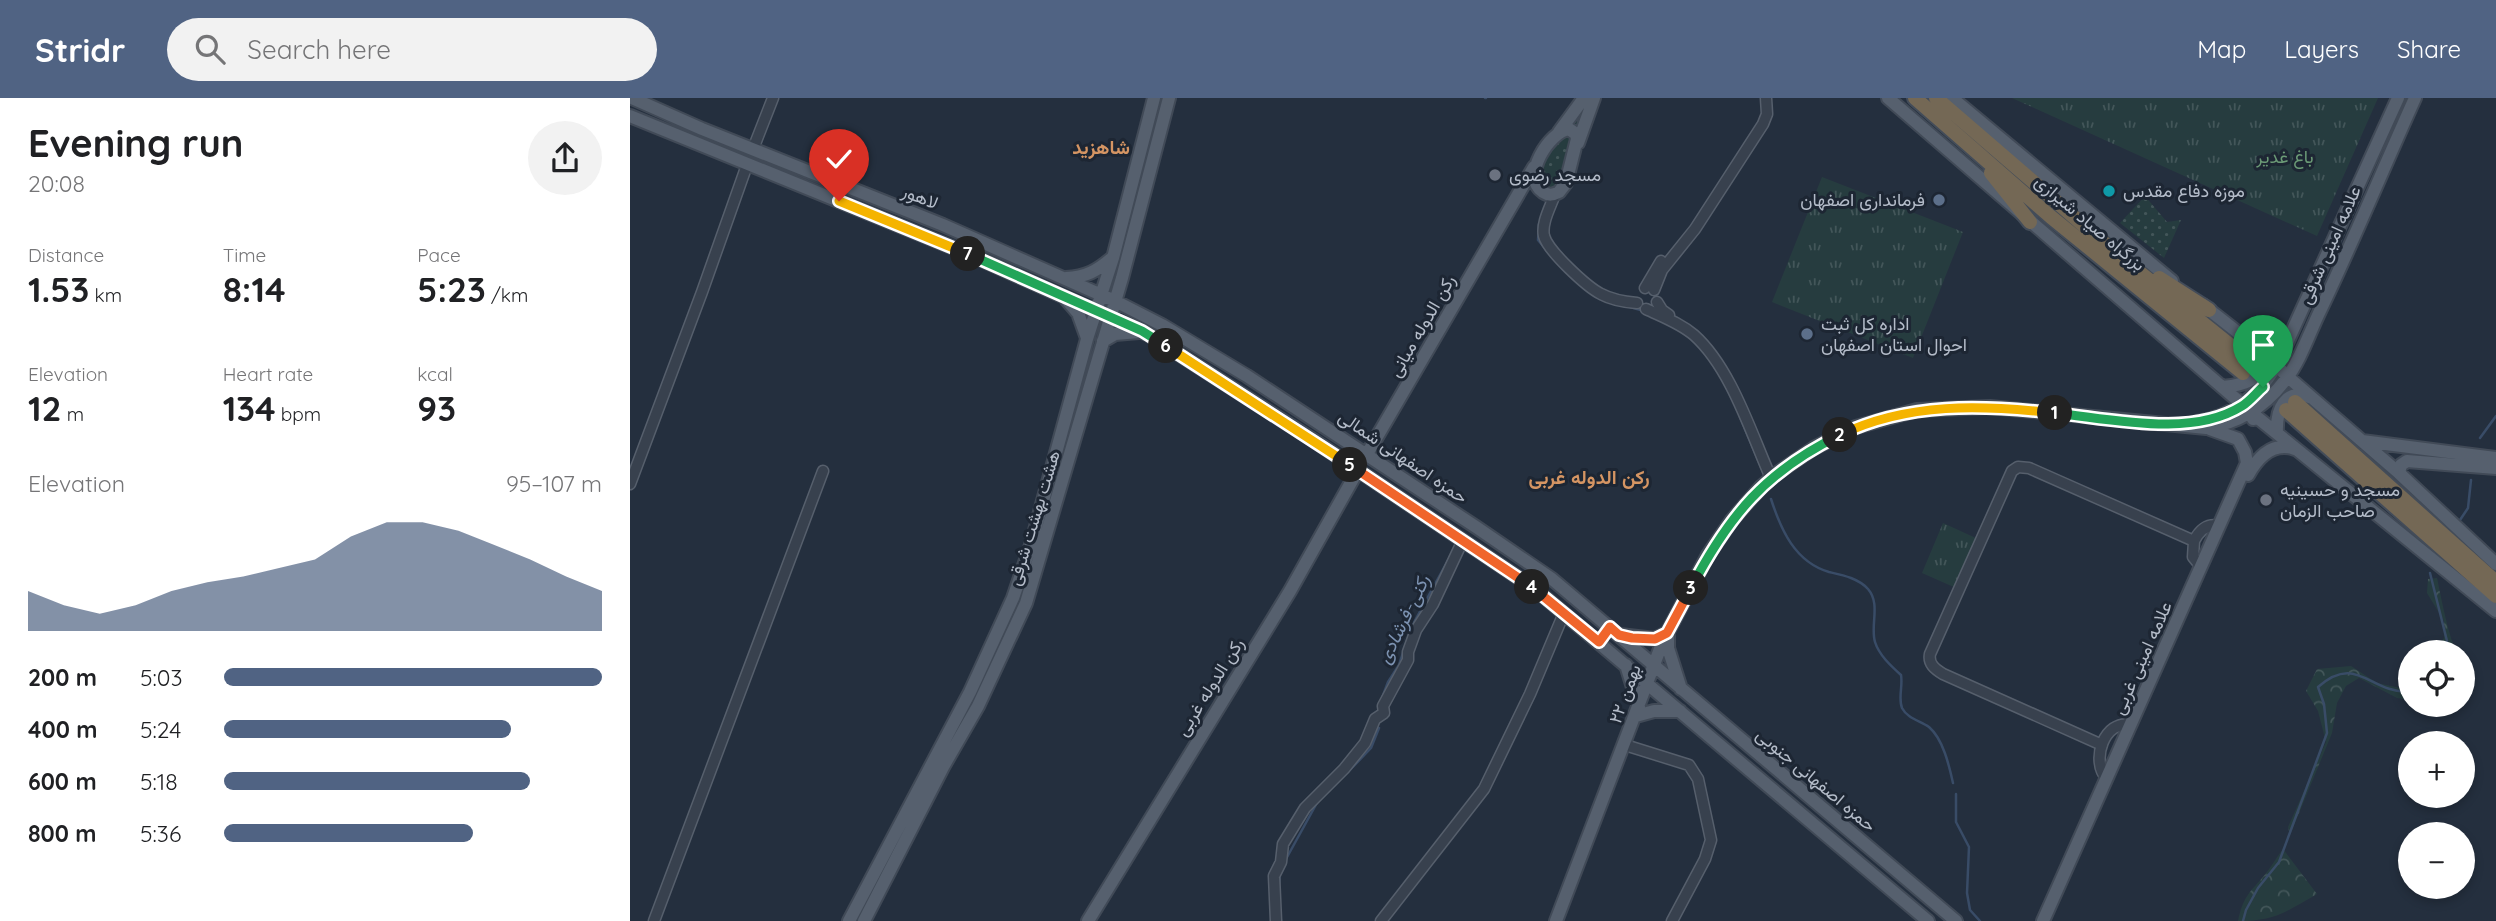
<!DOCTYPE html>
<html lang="en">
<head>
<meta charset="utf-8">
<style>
	body { margin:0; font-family:Quicksand,Vazirmatn,sans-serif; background:#f2f2f2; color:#202124; height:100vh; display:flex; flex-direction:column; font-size:26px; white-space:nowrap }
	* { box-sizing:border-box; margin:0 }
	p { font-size:23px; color:#757577 }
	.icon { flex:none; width:38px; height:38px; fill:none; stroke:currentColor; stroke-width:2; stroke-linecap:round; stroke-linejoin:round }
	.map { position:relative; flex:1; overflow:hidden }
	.side { display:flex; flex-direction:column; background:#fff; width:630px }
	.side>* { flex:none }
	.buttons { position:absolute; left:1768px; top:542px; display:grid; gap:14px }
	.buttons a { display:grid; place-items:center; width:77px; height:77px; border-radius:50%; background:#fff; box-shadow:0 4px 10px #0003; font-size:35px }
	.pin { position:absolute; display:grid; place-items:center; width:60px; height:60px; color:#fff; margin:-72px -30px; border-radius:50% 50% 50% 0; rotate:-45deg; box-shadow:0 0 7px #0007 }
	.pin .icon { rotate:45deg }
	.km { position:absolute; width:35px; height:35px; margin:-18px; border-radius:50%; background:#222; color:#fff; font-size:19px; line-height:35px; text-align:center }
	.round { display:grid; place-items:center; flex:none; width:74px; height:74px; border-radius:37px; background:#f2f2f2 }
	.headline { display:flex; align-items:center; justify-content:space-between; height:119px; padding:0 28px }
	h1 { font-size:38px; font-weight:700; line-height:52px }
	.figures { display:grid; grid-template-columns:repeat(3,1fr); gap:10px; height:119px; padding:7px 28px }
	.figures div { display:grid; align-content:center }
	.figures b { font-size:35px; font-weight:700 }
	.figures small { font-size:19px; font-weight:400 }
	.figures p { font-size:19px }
	.chart { height:196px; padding:14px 28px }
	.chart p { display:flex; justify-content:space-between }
	.chart svg { width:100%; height:126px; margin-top:7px; fill:#506383; opacity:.7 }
	ul { padding:0 28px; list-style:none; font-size:23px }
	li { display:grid; grid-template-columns:112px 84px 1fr; align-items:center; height:52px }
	li i { height:18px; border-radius:9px; background:#506383 }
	header { display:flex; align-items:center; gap:42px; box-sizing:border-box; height:98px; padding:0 35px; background:#506383; color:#fff }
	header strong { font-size:33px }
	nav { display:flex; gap:38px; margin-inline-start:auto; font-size:24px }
	.search { width:490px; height:63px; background:#f2f2f2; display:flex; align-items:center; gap:18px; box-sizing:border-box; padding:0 24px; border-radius:38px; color:#757577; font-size:26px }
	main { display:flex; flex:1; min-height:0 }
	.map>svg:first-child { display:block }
	.grass { fill:url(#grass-dots) }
	.forest { fill:url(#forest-crowns) }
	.park { fill:url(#park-tufts) }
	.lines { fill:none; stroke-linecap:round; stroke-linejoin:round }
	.stream { stroke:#394c67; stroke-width:2.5 }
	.minor-casing { stroke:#565f6c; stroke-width:13 }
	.major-casing { stroke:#414a57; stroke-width:16 }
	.highway-casing { stroke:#434c59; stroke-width:18 }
	.minor { stroke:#38414e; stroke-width:10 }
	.major { stroke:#56606e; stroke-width:12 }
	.highway { stroke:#746855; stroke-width:14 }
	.split-1-casing { stroke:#fff; stroke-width:14 }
	.split-2-casing { stroke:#fff; stroke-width:14 }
	.split-3-casing { stroke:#fff; stroke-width:14 }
	.split-4-casing { stroke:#fff; stroke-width:14 }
	.split-5-casing { stroke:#fff; stroke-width:14 }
	.split-6-casing { stroke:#fff; stroke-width:14 }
	.split-7-casing { stroke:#fff; stroke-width:14 }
	.split-8-casing { stroke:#fff; stroke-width:14 }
	.split-1 { stroke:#22a559; stroke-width:9 }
	.split-2 { stroke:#f5b400; stroke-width:9 }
	.split-3 { stroke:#22a559; stroke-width:9 }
	.split-4 { stroke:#f0652b; stroke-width:9 }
	.split-5 { stroke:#f0652b; stroke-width:9 }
	.split-6 { stroke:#f5b400; stroke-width:9 }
	.split-7 { stroke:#22a559; stroke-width:9 }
	.split-8 { stroke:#f5b400; stroke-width:9 }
	.worship-dot { fill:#6b7280; stroke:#1d2633; stroke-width:2.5 }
	.culture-dot { fill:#0f9aa8; stroke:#1d2633; stroke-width:2.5 }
	.service-dot { fill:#5c6f8a; stroke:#1d2633; stroke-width:2.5 }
	.labels { text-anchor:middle; stroke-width:6; stroke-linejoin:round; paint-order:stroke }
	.park-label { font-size:18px; fill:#6b9a76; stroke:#1d2633 }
	.poi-label { font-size:18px; fill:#b4bcc9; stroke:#1d2633; text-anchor:start }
	.street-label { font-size:18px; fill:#b4bcc9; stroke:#1d2633 }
	.neighbourhood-label { font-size:19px; font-weight:bold; fill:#d59563; stroke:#1d2633 }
	.water-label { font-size:19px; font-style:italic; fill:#7c92b1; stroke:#1d2633 }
</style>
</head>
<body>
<header>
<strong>Stridr</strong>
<div class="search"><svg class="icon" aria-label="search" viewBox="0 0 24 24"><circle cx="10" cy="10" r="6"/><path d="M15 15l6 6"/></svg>Search here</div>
<nav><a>Map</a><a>Layers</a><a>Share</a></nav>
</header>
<main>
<section class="side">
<div class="headline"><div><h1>Evening run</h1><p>20:08</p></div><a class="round"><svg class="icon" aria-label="share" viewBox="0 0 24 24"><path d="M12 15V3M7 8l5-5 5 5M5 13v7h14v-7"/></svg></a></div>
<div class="figures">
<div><p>Distance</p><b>1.53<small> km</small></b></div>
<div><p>Time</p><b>8:14</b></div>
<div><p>Pace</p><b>5:23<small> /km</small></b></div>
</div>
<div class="figures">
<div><p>Elevation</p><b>12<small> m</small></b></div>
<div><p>Heart rate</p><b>134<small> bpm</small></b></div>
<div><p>kcal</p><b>93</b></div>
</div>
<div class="chart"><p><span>Elevation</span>95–107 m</p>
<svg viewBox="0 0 160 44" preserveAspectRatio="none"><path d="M0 44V30L10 35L20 38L30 35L40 30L50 27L60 25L70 22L80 19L90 11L100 6L110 6L120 9L130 14L140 19L150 25L160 30V44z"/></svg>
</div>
<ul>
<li><b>200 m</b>5:03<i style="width:100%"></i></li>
<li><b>400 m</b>5:24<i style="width:76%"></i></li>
<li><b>600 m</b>5:18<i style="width:81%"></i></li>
<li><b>800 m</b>5:36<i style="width:66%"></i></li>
</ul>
</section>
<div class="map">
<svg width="1866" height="823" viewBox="0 0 1866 823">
	<defs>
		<pattern id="grass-dots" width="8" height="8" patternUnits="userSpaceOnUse" patternTransform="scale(1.75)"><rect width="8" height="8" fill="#263c3f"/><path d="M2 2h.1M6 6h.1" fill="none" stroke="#435659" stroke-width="1.8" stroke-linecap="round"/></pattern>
		<pattern id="forest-crowns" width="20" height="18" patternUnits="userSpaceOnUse" patternTransform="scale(1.75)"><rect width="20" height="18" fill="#263c3f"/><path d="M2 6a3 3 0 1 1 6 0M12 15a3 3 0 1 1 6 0" fill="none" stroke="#435659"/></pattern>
		<pattern id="park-tufts" width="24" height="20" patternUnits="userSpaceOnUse" patternTransform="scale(1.75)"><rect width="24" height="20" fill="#263c3f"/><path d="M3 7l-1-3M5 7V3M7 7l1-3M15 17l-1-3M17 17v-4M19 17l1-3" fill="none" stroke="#435659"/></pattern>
	</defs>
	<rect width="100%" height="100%" fill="#242f3e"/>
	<!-- grass -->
	<path class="grass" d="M964,0L938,81L920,97L904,74L923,40Z
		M1515,98L1537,124L1551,122L1534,160L1490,125Z"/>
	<!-- forest -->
	<path class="forest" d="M1807,480C1810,494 1820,547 1828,555H1804L1814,540V523L1797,495L1798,481Z
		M1721,568L1747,585L1775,591L1780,588V602L1767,600L1729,580L1716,588L1707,605L1702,635L1660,737L1658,729L1696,644L1688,613L1676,593L1687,571Z
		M1653,751L1687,796C1656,814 1644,823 1608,823C1613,800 1618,796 1633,779C1640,771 1646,760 1653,751Z"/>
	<!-- park -->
	<path class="park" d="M1382,0H1748L1687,138Z
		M1192,79L1333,134L1283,260L1142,204Z
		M1313,425L1348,441L1326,490L1292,475Z"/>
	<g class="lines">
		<!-- stream -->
		<path class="stream" d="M855,0H856
			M909,126L908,142L918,154
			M1000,209L1014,213
			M1110,319L1133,374
			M1850,340L1866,318
			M1141,401C1151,432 1165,464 1199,474C1212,477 1228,480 1238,491C1251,506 1240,527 1245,544C1249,557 1261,568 1271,577C1273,588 1268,600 1272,610C1277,620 1290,623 1299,629C1313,641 1319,667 1323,685
			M1830,422L1838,410L1841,382
			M1800,475L1817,543L1812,555
			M752,600L758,584L769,567L782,528L822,455
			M718,674L741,650L749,630
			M1326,696V724L1339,749L1337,795L1340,812L1350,823
			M656,761L688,703
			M649,788L650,774
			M650,812L651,823
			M1613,823L1616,812L1628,790L1649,764L1697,635L1694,606L1688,589C1727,555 1739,595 1780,594"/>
		<!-- minor casing -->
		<g class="minor-casing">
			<path id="minor" d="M123,51L143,0
				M925,96C921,108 911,125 914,138C918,153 957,189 971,196C982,202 995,204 1007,205
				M1015,190L1031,163
				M1024,192L1032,172L1065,131L1133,26L1137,16L1136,0
				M1027,204L1032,212L1039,217
				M1016,211C1033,219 1050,225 1064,237C1101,270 1121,335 1141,380
				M0,386L72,194L117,67
				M1571,469L1563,459L1564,443C1569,433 1577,425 1589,428
				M995,647L1059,667L1068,681L1081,742L1075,761L1042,823
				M1472,647L1313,576C1305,571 1298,566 1300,556L1382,373L1388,369L1399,370L1564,443
				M1477,681C1460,663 1474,621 1501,627
				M24,823L193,373
				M646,823L644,778L651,764L653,746L675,710L714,671L735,645L745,621L754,615L753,608L778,562V554L786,532L803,506L833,442
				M751,823L854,691L900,596L934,515"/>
		</g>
		<!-- major casing -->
		<g class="major-casing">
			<path id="major" d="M2,0L72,31L313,127L485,203L532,227L617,278L846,429L922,481L1326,823
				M1258,0L1628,320
				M1322,0L1542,183
				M0,18L341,157L519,237L683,342L905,491L1298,823
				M939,31L946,36L947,41L936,85L929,94C923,97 919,98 913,94C890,79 920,33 939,31Z
				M929,34L954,0
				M948,45L964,0
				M436,180C456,179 467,173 482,160
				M436,201L448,215L457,240
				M1573,207L1634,255L1658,279L1769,375L1866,466
				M473,243L485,236L509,234
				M1592,289C1616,287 1638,281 1629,251
				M1623,321L1628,320L1866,513
				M1567,324C1604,319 1627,298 1646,269L1768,0
				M1647,335C1646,312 1654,289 1682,300
				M1732,343L1866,360
				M737,356L904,69
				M1769,375L1771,367L1777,363L1866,370
				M1618,377C1628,359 1643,343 1665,351
				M990,537L1025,541L1037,535
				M1038,537V550L1051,591
				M996,567L1009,609
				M1006,618L1024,613H1050
				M219,823L340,594L383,500L401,447L457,241L483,160L524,0
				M234,823L313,669L348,608L396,505L492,180L539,0
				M458,823L660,493L728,372
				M926,823L1033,543L1078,457L1102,422L1131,389L1146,376L1184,350L1226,329L1287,312L1360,309L1576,330C1609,325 1636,308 1656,281C1670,263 1679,236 1689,215C1723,144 1753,71 1785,0
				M1413,823L1617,365L1615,354L1608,341L1580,331"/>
		</g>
		<!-- highway casing -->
		<g class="highway-casing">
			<path id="highway" d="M1285,0L1421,119L1613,275
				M1306,0L1488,157L1621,264
				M1361,75L1400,124
				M1529,180L1579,212
				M1665,304L1866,484
				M1656,312L1866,498"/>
		</g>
		<!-- minor -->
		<use href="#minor" class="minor"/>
		<!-- major -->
		<use href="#major" class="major"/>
		<!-- highway -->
		<use href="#highway" class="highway"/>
	</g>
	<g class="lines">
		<!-- split-1 casing -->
		<g class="split-1-casing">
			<path id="split-1" d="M1425,315C1482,321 1561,340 1612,308C1620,303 1626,295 1633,289"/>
		</g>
		<!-- split-2 casing -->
		<g class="split-2-casing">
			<path id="split-2" d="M1210,337C1278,304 1352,307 1425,315"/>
		</g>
		<!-- split-3 casing -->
		<g class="split-3-casing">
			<path id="split-3" d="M1061,490C1099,417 1136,373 1210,337"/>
		</g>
		<!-- split-4 casing -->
		<g class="split-4-casing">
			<path id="split-4" d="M902,489L969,544L980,529L989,537L1002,540L1025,541L1037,535L1061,490"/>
		</g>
		<!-- split-5 casing -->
		<g class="split-5-casing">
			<path id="split-5" d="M720,367L902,489"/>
		</g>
		<!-- split-6 casing -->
		<g class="split-6-casing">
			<path id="split-6" d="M536,248L720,367"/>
		</g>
		<!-- split-7 casing -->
		<g class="split-7-casing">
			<path id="split-7" d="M338,156L512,233L536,248"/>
		</g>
		<!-- split-8 casing -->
		<g class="split-8-casing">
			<path id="split-8" d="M209,103L338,156"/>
		</g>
		<!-- split-1 -->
		<use href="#split-1" class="split-1"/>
		<!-- split-2 -->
		<use href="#split-2" class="split-2"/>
		<!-- split-3 -->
		<use href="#split-3" class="split-3"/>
		<!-- split-4 -->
		<use href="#split-4" class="split-4"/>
		<!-- split-5 -->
		<use href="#split-5" class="split-5"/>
		<!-- split-6 -->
		<use href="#split-6" class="split-6"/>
		<!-- split-7 -->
		<use href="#split-7" class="split-7"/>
		<!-- split-8 -->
		<use href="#split-8" class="split-8"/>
	</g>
	<!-- markers -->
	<g class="worship-dot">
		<circle cx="865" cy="77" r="7"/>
		<circle cx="1636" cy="402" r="7"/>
	</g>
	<circle class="culture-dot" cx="1479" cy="93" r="7"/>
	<g class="service-dot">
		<circle cx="1309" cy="102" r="7"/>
		<circle cx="1177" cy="236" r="7"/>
	</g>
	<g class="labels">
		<!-- park labels -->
		<g class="park-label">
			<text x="1655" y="65">باغ غدیر</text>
		</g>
		<!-- poi labels -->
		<g class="poi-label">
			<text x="879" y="83">مسجد رضوی</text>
			<text x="1493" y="99">موزه دفاع مقدس</text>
			<text x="1295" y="108" text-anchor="end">فرمانداری اصفهان</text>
			<text x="1191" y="232">اداره کل ثبت<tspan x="1191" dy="21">احوال استان اصفهان</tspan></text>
			<text x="1650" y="398">مسجد و حسینیه<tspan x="1650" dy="21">صاحب الزمان</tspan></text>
		</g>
		<!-- street labels -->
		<g class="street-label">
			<text transform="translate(290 99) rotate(22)" y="6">لاهور</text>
			<text transform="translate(1460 125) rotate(40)" y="6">بزرگراه صیاد شیرازی</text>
			<text transform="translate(1700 147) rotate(-66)" y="6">علامه امینی شرقی</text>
			<text transform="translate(792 228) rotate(-60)" y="6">رکن الدوله میانی</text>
			<text transform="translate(773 359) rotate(34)" y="6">حمزه اصفهانی شمالی</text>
			<text transform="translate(404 420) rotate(-73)" y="6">هشت بهشت شرقی</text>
			<text transform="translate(1512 560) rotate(-66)" y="6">علامه امینی غربی</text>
			<text transform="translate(580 589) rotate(-58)" y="6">رکن الدوله غربی</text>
			<text transform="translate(995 596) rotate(-70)" y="6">۲۲ بهمن</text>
			<text transform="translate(1186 682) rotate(40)" y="6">حمزه اصفهانی جنوبی</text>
		</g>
		<!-- neighbourhood labels -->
		<g class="neighbourhood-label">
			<text x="471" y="56">شاهزید</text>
			<text x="959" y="386">رکن الدوله غربی</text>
		</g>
		<!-- water labels -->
		<g class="water-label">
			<text transform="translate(773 521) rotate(-64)" y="7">رکنی-فرشادی</text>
		</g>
	</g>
</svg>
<div class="buttons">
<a><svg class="icon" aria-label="locate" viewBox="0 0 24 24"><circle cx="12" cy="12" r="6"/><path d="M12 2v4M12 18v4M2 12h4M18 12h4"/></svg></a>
<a>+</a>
<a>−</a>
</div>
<div class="pin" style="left:1633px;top:289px;background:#1e9e55"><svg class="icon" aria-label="arrive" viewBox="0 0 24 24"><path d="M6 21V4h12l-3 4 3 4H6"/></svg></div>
<div class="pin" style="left:209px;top:103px;background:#d93025"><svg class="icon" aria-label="check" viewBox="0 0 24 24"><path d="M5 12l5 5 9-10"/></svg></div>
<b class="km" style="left:1425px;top:315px">1</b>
<b class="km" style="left:1210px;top:337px">2</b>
<b class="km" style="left:1061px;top:490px">3</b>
<b class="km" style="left:902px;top:489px">4</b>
<b class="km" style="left:720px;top:367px">5</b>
<b class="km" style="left:536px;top:248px">6</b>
<b class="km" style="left:338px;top:156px">7</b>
</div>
</main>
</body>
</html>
